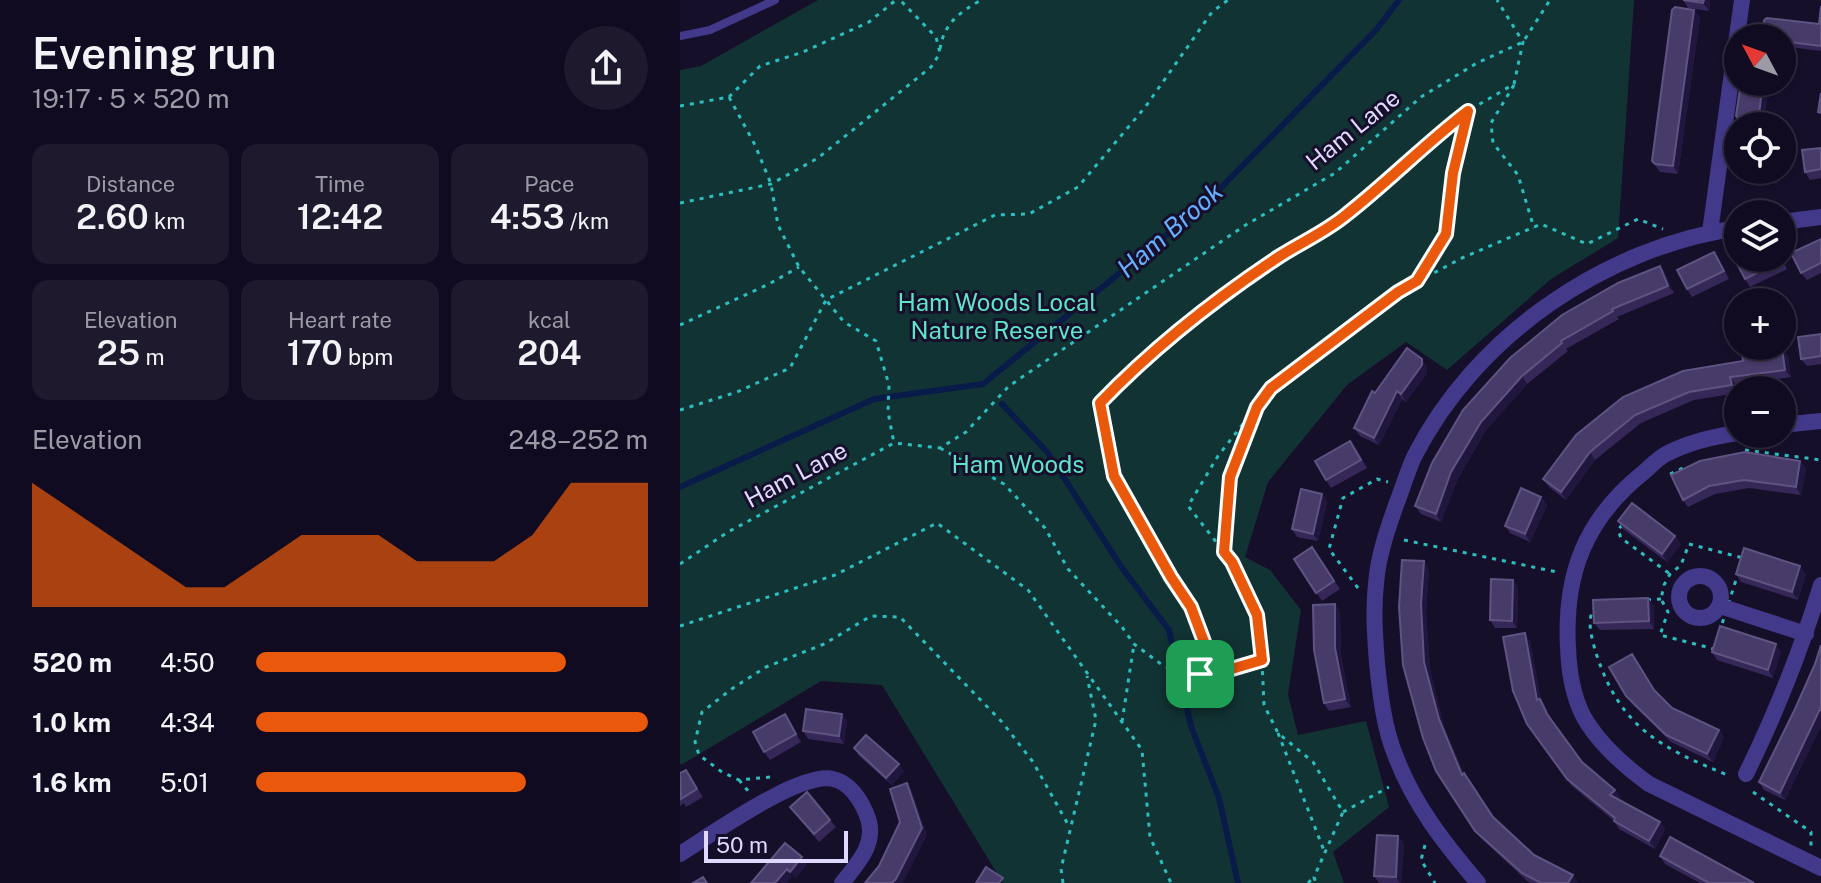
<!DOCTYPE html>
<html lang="en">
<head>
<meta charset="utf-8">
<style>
	body { margin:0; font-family:"Public Sans",sans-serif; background:#1e192d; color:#f1f3f6; height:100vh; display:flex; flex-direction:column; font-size:30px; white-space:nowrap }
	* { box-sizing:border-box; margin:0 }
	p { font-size:26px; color:#9c9ba5 }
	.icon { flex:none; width:44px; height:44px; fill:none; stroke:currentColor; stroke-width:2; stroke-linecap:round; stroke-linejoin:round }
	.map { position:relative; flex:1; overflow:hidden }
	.side { display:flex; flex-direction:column; background:#100b20; width:680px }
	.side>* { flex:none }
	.needle { width:52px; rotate:311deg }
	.fabs { position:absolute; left:1044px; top:24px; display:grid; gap:16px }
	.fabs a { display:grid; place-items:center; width:72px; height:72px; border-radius:50%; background:#100b20; box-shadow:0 2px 6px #0004,0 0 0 2px #302b3e; font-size:40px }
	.scale { position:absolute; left:24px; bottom:20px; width:144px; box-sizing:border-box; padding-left:8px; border:4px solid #dfd8ff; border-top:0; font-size:22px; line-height:28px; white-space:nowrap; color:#dfd8ff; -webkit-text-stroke:6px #160f2a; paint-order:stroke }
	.pin { position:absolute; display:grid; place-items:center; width:68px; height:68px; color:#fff; margin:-34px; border-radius:16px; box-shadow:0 4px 12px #0006 }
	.round { display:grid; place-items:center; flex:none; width:84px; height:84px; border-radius:42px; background:#1e192d }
	.headline { display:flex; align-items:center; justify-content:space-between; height:136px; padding:0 32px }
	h1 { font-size:44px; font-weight:600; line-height:60px }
	.stats { display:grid; grid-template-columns:repeat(3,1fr); gap:12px; height:136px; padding:8px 32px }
	.stats div { display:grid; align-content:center; border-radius:16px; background:#1e192d; text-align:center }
	.stats b { font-size:34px; font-weight:600 }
	.stats small { font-size:22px; font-weight:400 }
	.stats p { font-size:22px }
	.chart { height:224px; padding:16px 32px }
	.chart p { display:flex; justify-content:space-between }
	.chart svg { width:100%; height:144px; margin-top:8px; fill:#ea580c; opacity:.7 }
	ul { padding:0 32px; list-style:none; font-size:26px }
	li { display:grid; grid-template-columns:128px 96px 1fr; align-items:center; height:60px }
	li i { height:20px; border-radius:10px; background:#ea580c }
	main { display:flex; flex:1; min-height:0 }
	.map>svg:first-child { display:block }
	.green { fill:#123334 }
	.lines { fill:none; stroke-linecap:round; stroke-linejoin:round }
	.stream { stroke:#091c49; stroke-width:6 }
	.path { stroke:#2cbebf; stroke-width:3; stroke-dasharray:4 6; stroke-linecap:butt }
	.service { stroke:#42398a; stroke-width:8 }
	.minor { stroke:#42398a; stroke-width:16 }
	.wall { fill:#352858 }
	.shaded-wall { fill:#21163e }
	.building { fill:#473b6a; stroke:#5f5481; stroke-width:2 }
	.route-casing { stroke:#fff; stroke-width:16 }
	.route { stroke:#ea580c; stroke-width:10 }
	.labels { text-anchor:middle; stroke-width:6; stroke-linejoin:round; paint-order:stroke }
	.street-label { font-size:24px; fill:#dfd8ff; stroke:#160f2a }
	.park-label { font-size:24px; fill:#5fe4cc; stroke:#160f2a }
	.water-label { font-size:26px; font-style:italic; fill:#66aeff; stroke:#160f2a }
</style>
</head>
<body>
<main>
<section class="side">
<div class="headline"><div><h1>Evening run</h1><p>19:17 · 5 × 520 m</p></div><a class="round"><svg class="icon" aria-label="share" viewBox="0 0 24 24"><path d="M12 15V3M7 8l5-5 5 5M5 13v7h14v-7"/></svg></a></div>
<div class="stats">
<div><p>Distance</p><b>2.60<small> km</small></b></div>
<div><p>Time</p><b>12:42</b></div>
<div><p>Pace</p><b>4:53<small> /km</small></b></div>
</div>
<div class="stats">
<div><p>Elevation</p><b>25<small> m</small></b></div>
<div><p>Heart rate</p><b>170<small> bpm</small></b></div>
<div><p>kcal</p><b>204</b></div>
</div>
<div class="chart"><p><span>Elevation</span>248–252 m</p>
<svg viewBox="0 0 160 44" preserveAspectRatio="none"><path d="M0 44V6L10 14L20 22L30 30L40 38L50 38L60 30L70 22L80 22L90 22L100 30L110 30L120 30L130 22L140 6L150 6L160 6V44z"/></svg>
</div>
<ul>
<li><b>520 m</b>4:50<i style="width:79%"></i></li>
<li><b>1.0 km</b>4:34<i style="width:100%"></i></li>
<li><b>1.6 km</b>5:01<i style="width:69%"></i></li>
</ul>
</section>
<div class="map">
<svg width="1141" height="883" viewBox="0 0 1141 883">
	<rect width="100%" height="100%" fill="#160f2a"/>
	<!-- green -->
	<path class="green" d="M138,0H954L938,238L871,279L767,370L726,342L667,385L588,482L565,557L590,570L621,610L608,694L618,735L686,721L709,807L653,852L664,883H323L202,685L141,681L1,765L0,763V70L21,66Z"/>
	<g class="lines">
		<!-- stream -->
		<path class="stream" d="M322,404L368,453L442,568L489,630L511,726L539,798L558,883
			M0,487L194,399L303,384L526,203L696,30L719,0"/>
		<!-- path -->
		<path class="path" d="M260,49C264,23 279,13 301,0
			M834,85L811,123L813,143L838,175L854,228
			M49,97L80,66L123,52L189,22L216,0
			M0,106L49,97L75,145L91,184L98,225L119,267L164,322L196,341L209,385L208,412L214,443
			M0,203L91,184L138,158L251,67L260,53L256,37L220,0
			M739,278L766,234L773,173L788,111L834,84L843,42L817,0
			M0,325L89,284L119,267
			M0,410L57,392L110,368L146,300L315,215L349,214L398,187L466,106L532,12L548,0
			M260,448L324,484L365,528L388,569L442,627L454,644L485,667L520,674L538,673L582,660L584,705L598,733L633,762L663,812L634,877L636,883
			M1065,450L1141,460
			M990,474L1005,467
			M942,525L938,530L941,538L990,574
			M724,540L877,572
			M1009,544L1063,558L1034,649L980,635L988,612L981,599L984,585L990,574L1001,565Z
			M544,550L550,477L575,410
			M0,564L48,532L214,443L260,448L286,432L329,386L564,226L655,173L741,97L797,63L843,42L870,0
			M678,588L649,549L663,498L697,479L708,482
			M967,600L981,599
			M916,606C905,618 912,639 916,653C940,728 981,748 1050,776
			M0,626L155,575L257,523L348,590L462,750L470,837L491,883
			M582,660L577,615L552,562L508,506L538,456L591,388L718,292L782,258L861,224L907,244L958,219L983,229
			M520,674L526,647L511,607L491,577L434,476L420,403C474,347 535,299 600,256C622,242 647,231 667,215C709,181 746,143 788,111
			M442,722L454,644
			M598,733L645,853
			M90,777L59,780L42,772L19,755L15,742L22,712L53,688L86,667L144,644L191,616L220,617L322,722L353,762L390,828
			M59,780L69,792
			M1073,792L1131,832V846
			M663,812L709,787
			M745,845L741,860L755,883
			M383,883L381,869L416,720L407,676
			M628,883L634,877"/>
		<!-- service -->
		<path class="service" d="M0,36L30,30L95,0"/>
		<!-- minor -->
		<path class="minor" d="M1102,222L1141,217
			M1030,232L1062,0
			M1102,425L1141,421
			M1058,433C1036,436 1008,443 988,453C979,457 971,466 964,472C905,519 884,574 888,648C889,673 894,703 908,724C923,747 947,768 969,784L1141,868
			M999 597a21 21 0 1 1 42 0a21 21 0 1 1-42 0Z
			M1040,606L1126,634
			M1066,774C1096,713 1121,650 1141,585
			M0,854C31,835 120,771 153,779C169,782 180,799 186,813C199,841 179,862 162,883
			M798,883C765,844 734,805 716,757C704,729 700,693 697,663C695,637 693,610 696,584C698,555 709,524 719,497C724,484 728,470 734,457C795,336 925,247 1058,228"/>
	</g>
	<!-- wall -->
	<path class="wall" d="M1003,0H1030L1029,11L1008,8Z
		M1141,6V51L1102,46V38L1139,24Z
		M1014,10L1020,17L998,174L980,172L972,161Z
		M1061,82H1087L1089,86L1083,126H1063L1056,116Z
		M1141,148V178L1130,180L1125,172Z
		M1104,159L1109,167L1096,184L1079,170H1102Z
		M1141,239V273L1127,280L1121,273Z
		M1034,252L1049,279L1012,297L1007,289Z
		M1102,258L1107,269L1070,287L1065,279Z
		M980,266L985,273L994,293L937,317L939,319L886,349L888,351L847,384L806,430L777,480L761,522L741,514L735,506L783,410Z
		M1141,334V364L1127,366L1121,359Z
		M1102,348L1108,356L1111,377L1056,385L1057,393L1014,400L961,423L915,460L886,500L869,487L863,479L896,435L1063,361Z
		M747,367V373L726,402L722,399L699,445L680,436L674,428L695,393Z
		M676,449L687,468L651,488L646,480Z
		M1120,461L1126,469L1121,495L1069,488L1035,494L1008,507L1003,500L991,475Z
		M642,494L647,502L638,541L617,537L612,529Z
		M861,497L867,505L850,542L830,533L825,526Z
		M938,521L995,536L1001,544L987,562L943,529Z
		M632,547L660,589L642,601L614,559Z
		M749,569L746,612L750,670L764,727L784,774L814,818L854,855L898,883H851L847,881L801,838L756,771L723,665Z
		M1056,574H1126L1118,600L1061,582Z
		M833,580L838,588L837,628H815L810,620Z
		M968,598L974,606V629L920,630L914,623Z
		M655,604L660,612L661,656L671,707L649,711L644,703Z
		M850,641L861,700L866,707L872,721L902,762L935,790L940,797L939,799L980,822L985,829L975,849L939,829L934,821L892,786L847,724Z
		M1141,645V726L1105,800L1084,790L1079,782L1115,709L1135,664Z
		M1032,652H1101L1093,678L1037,660Z
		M952,654L976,692L992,708L1039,730L1044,737L1033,762L991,742L952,704L946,696Z
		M162,714L167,721L164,744L128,739L123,731Z
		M110,722L121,742L90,760L84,752Z
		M174,748L224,771L212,785L179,756Z
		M6,770L23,797L6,807L4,803L0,806V773Z
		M110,807L150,820L156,827L139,842Z
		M718,836L724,844L721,883H699L694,876Z
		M980,856L1074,883H1020L985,864Z"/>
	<!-- shaded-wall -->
	<path class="shaded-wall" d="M1024,0H1030L1029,11L1023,3Z
		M1014,10L1020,17L998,174L993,166Z
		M1083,82H1087L1089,86L1083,126H1081L1078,122Z
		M1104,159L1109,167L1096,184L1090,176L1095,170H1102V162Z
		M980,266L985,273L994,293L988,286Z
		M1102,348L1108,356L1111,377L1105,370Z
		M742,359L747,367V373L726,402L721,394Z
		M842,376L847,384L806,430L777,480L761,522L756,514L771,472L801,422Z
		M1050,377L1056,385L1057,393L1052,385Z
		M717,391L722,399L699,445L694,438Z
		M910,452L915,460L886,500L881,492Z
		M1120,461L1126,469L1121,495L1116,487Z
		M642,494L647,502L638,541L633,534Z
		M861,497L867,505L850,542L845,534Z
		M995,536L1001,544L987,562L982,554Z
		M744,561L749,569L746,612L750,670L764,727L787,782L782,775L759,719L744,662L741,604Z
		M1120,566L1126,574L1118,600L1112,592Z
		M833,580L838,588L837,628L832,621Z
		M968,598L974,606V629L969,621Z
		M655,604L660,612L661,656L671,707L665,699L655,648Z
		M845,633L850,641L861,700L866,707L872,722L857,700Z
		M1096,644L1101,652L1093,678L1088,670Z
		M1140,709L1141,711V726L1105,800L1100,793Z
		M162,714L167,721L164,744L159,736Z
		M1039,730L1044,737L1033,762L1027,754Z
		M219,764L224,771L212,785L206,778Z
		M227,783L232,791L247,835L223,883H212Z
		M935,790L940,797L936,803L930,795Z
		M980,822L985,829L975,849L969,841Z
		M718,836L724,844L721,883H720L716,877Z
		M122,857L127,865L115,879L110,872Z
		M107,869L112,877L107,883H95Z
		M893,875L898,883H888Z"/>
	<!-- building -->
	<path class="building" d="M1003,0H1024L1023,3Z
		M1141,6V46L1102,41V38H1082L1084,20L1087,18L1139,24Z
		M995,7L1014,10L993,166L975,164L972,161L992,10Z
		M1061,82H1083L1078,122L1059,119L1056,116Z
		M1141,93V113L1138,112Z
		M1141,148V169L1125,172L1122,150Z
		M1083,170H1095L1090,176Z
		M1141,239V263L1121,273L1111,253Z
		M1034,252L1044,271L1007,289L997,270Z
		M1059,258H1100L1102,261L1065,279L1055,260Z
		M980,266L988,286L932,309L933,311L881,341L882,343L842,376L801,422L771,472L756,514L735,506L752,463L783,410L830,358L882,315L938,283Z
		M1141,334V356L1121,359L1118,337Z
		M727,348L742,359V365L721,394L717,391L694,438L674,428L692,391L695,393Z
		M1102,348L1105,370L1050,377L1052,385L1009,392L955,415L910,452L881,492L863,479L896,435L943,397L1003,371L1063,361L1062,354Z
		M670,441L681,460L646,480L635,461Z
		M1065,452L1120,461L1116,487L1064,480L1029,486L1003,500L991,475L1020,461Z
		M841,488L861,497L845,534L825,526Z
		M621,489L642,494L633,534L612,529Z
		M952,503L995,536L982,554L938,521Z
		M632,547L654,581L636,593L614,559Z
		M1064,548L1120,566L1112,592L1056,574Z
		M722,560L744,561L741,604L744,662L759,719L782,775L784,773L813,817L854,855L893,875L888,883H861L842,873L795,831L756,771L743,738L723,665L719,607Z
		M811,579L833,580L832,621L810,620Z
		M968,598L969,621L914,623L913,600Z
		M655,604V648L665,699L644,703L634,650L633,605Z
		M1040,626L1096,644L1088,670L1032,652Z
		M845,633L857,700L860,699L867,714L902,762L935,790L930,795L980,822L969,841L934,821L935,818L887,779L847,724L833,691L823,637Z
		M1141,645V710L1140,709L1100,793L1079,782L1115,709L1135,664Z
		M952,654L974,690L992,708L1039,730L1027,754L986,735L946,696L929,667Z
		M126,709L162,714L159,736L123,731Z
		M105,714L116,734L84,752L73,732Z
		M186,735L219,764L206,778L174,748Z
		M6,770L17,789L1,799L0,773Z
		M227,783L242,828L216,879L212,883H185L199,866L220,822L210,789Z
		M127,792L150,820L134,834L110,807Z
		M697,835L718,836L716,877L694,876Z
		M990,837L1074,883H1029L980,856Z
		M105,843L122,857L110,872L107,869L95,883H71Z
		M306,867L323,878L319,883H296Z
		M23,877L27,883H13Z"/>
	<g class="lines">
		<!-- route casing -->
		<g class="route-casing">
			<path id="route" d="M788,111L773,173L766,234L737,281L718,292L591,388L577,407L550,477L544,552L552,562L577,615L582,660L538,673L520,674L526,647L511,607L491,577L434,476L420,403C474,347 535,299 600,256C622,242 647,231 667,214C709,181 746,143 788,111Z"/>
		</g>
		<!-- route -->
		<use href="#route" class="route"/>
	</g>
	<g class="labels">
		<!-- street labels -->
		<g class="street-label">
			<text transform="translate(673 130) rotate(-39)" y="8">Ham Lane</text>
			<text transform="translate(116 475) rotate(-28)" y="8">Ham Lane</text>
		</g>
		<!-- park labels -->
		<g class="park-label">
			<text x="317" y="311">Ham Woods Local<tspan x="317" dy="28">Nature Reserve</tspan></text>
			<text x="338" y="473">Ham Woods</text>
		</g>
		<!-- water labels -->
		<g class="water-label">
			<text transform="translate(490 230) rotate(-41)" y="9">Ham Brook</text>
		</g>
	</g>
</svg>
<div class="fabs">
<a><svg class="needle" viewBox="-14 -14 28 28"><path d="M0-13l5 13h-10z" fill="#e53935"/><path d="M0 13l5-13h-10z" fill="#9c9ba5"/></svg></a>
<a><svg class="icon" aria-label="locate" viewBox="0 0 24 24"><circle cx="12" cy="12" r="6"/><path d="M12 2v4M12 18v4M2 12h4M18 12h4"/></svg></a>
<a><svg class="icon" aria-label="layers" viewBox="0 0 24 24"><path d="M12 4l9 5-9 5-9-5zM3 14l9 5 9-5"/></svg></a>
<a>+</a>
<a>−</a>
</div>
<div class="scale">50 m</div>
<div class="pin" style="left:520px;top:674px;background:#1e9e55"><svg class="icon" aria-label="arrive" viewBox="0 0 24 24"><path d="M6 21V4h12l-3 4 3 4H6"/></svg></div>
</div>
</main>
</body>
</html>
